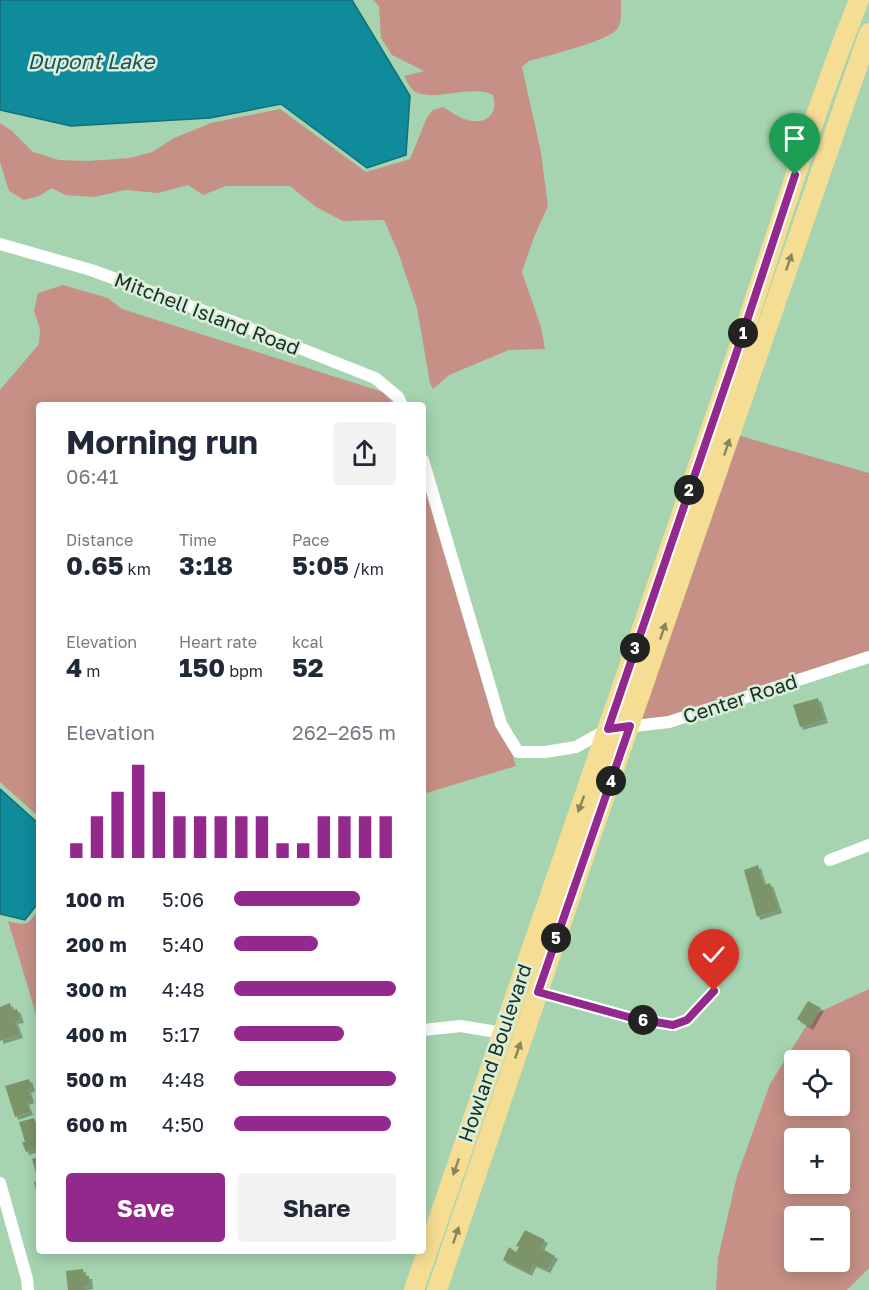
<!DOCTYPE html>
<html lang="en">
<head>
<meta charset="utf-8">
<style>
	body { margin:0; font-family:"Golos Text",sans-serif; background:#f2f2f3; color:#1f2937; height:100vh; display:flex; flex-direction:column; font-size:22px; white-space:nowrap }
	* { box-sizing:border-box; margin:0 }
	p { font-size:20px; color:#747a83 }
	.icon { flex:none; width:33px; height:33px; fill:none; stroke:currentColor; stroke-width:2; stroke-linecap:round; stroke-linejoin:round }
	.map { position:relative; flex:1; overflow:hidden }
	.details { position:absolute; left:36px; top:402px; width:390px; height:852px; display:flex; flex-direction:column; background:#fff; border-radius:6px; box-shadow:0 3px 15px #0003 }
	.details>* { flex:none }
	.tools { position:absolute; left:784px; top:1050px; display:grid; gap:12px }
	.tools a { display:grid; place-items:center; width:66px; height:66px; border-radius:6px; background:#fff; box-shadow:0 3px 15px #0003; font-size:30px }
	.pin { position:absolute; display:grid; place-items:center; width:51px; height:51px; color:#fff; margin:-62px -26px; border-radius:50% 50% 50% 0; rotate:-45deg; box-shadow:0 0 6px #0007 }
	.pin .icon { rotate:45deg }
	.km { position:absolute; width:30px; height:30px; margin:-15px; border-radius:50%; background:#222; color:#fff; font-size:16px; line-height:30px; text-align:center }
	.round { display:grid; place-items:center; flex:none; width:63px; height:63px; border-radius:6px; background:#f2f2f3 }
	.summary { display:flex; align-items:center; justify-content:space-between; height:102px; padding:0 30px }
	h1 { font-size:33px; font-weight:700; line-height:45px }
	.stats { display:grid; grid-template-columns:repeat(3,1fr); gap:9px; height:102px; padding:6px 30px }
	.stats div { display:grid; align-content:center }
	.stats b { font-size:26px; font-weight:700 }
	.stats small { font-size:16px; font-weight:400 }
	.stats p { font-size:16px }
	.chart { height:168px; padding:12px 30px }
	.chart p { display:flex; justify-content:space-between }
	.chart svg { width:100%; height:108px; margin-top:6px; stroke:#93298d; stroke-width:6 }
	.button { display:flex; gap:12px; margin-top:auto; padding:12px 30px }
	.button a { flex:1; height:69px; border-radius:6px; background:#93298d; color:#fff; font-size:24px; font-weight:700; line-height:69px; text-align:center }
	.button a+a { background:#f2f2f3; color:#1f2937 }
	ul { padding:0 30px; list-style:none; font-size:20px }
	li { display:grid; grid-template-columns:96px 72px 1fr; align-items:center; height:45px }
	li i { height:15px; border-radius:8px; background:#93298d }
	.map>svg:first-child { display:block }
	.green { fill:#c69086; fill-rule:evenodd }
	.water { fill:#0f8b9c; stroke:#136f77; stroke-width:1.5 }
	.building { fill:#7d9467; filter:url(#shadow) }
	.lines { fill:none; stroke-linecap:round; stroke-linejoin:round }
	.street { stroke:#fff; stroke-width:12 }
	.primary { stroke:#f5dd94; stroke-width:20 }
	.oneway { fill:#88865a }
	.route-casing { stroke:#fff; stroke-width:12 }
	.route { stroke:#93298d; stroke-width:8 }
	.labels { text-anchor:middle; stroke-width:5; stroke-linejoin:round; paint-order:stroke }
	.street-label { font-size:20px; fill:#1c2e20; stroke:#d8efdc }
	.water-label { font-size:21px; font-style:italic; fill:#225058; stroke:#d8efdc }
</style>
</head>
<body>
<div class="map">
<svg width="869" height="1290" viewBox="0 0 869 1290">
	<defs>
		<filter id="shadow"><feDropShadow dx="3" dy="3" stdDeviation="0" flood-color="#0004"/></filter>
	</defs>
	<rect width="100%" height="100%" fill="#a7d4b0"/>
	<!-- green -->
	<path class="green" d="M373,0H621C621,8 622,22 618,28C610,41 546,56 529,61L522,67L541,152L548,206L534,237L522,272L541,327L545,349L509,350L449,375L433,389L430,383L417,308L398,252L384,220L343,221L316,207L290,186H226L203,195L188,185L158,193L125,190L94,197L65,195L52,188L39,196L24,200L9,191L0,162V123L12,131L33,152L59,160L88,161L130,158L152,152L174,138L211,123L280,109L366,172L410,159L427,117L433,110L443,107C450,111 457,116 464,119C484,126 499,116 493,95C469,83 427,106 411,88C408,84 406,79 404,76L424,71L392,55L381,38L379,6Z
		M63,285L108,298L122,309L383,392L395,405H39V817L0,782V390L39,344L40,329L34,311L38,293Z
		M737,435L869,473V651L668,717L639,720Z
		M423,483L495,726L512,754L516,766L423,794Z
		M39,910V1024L8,921C27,926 27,925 39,910Z
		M869,989V1268L847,1290H716L718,1258L737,1176L770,1084L813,1015ZM795,1060H840V1106H795ZM795,1138H840V1184H795ZM795,1216H840V1262H795Z"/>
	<!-- water -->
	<path class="water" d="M0,0H352L410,96L406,155L367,168L281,104L210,118L71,126L0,110Z
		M0,789L39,824V902L25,920L0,914Z"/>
	<!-- building -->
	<path class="building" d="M818,698L825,720L800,727L793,705Z
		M758,865L764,885L770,883L779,910L757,917L744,870Z
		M808,1001L821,1008L810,1027L797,1019Z
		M10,1003L12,1010L17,1009L21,1020L15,1021L20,1035L0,1041V1007Z
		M29,1079L32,1088L28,1090L31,1100L26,1102L30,1112L15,1117L5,1086Z
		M34,1118L37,1128H39V1148L26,1152L22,1142H25L19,1122Z
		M39,1157V1180H38L32,1159Z
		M39,1180V1190H36L34,1182Z
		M525,1230L545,1240L541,1248L555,1256L547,1270L533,1264L529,1273L503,1260L509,1247L516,1252L519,1247L516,1246Z
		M83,1269L84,1276H89L90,1286L84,1287L85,1290H68L66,1271Z"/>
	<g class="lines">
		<!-- street -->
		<path class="street" d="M0,244L91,270L236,323L375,378L398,397L402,405
			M423,460L501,724L518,752H545L576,747L608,729
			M626,727L669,722L869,657
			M830,860L869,845
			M538,992L632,1018L673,1025L687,1020L714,991
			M423,1030L461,1026L502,1033
			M0,1183L27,1279L28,1290"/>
		<!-- primary -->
		<path class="primary" d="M414,1290C519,978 630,668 736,356C776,237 812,117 859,0
			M437,1290L591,836L869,33"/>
	</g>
	<!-- one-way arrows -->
	<defs><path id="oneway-solid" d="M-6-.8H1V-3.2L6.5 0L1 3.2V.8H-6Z" transform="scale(1.5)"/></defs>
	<g class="oneway">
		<use href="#oneway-solid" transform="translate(789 262) rotate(-71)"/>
		<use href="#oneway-solid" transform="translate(727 447) rotate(-71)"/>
		<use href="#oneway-solid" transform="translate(663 631) rotate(-71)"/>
		<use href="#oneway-solid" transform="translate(581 804) rotate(110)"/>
		<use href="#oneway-solid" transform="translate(518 1050) rotate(-71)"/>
		<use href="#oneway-solid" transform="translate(456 1167) rotate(109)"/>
		<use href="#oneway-solid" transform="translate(456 1235) rotate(-71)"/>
	</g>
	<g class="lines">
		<!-- route casing -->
		<g class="route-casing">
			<path id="route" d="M714,991L687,1020L673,1025L632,1018L538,992L630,726L608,729L735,357L795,175"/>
		</g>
		<!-- route -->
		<use href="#route" class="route"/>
	</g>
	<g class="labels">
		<!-- street labels -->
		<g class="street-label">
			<text transform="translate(207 314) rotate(21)" y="7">Mitchell Island Road</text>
			<text transform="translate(740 699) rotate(-18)" y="7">Center Road</text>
			<text transform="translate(495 1053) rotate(-71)" y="7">Howland Boulevard</text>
		</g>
		<!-- water labels -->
		<g class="water-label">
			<text x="91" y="69">Dupont Lake</text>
		</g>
	</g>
</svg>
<div class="tools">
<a><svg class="icon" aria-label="locate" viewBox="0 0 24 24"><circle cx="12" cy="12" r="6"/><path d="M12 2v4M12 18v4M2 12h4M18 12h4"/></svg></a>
<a>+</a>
<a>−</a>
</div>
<div class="pin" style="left:795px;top:175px;background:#1e9e55"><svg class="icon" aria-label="arrive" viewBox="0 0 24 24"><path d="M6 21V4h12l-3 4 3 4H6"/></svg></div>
<div class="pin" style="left:714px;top:991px;background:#d93025"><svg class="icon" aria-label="check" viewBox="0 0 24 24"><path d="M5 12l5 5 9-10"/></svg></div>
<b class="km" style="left:743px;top:333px">1</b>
<b class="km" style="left:689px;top:490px">2</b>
<b class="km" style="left:635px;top:648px">3</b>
<b class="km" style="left:611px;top:781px">4</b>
<b class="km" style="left:556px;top:938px">5</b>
<b class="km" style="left:643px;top:1020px">6</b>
<section class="details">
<div class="summary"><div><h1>Morning run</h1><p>06:41</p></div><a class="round"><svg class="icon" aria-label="share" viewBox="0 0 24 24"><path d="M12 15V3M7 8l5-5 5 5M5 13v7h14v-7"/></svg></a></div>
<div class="stats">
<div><p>Distance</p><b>0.65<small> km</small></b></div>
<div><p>Time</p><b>3:18</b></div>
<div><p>Pace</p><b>5:05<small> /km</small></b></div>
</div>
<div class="stats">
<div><p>Elevation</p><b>4<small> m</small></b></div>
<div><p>Heart rate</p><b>150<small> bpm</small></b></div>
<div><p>kcal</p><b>52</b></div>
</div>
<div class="chart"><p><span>Elevation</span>262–265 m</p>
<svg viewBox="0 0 160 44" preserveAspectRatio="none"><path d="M5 44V38M15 44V27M25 44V17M35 44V6M45 44V17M55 44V27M65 44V27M75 44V27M85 44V27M95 44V27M105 44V38M115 44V38M125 44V27M135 44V27M145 44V27M155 44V27"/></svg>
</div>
<ul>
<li><b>100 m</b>5:06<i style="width:78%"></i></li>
<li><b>200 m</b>5:40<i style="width:52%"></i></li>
<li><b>300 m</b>4:48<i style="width:100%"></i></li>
<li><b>400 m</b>5:17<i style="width:68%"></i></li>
<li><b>500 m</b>4:48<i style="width:100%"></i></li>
<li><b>600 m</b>4:50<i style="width:97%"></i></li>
</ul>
<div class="button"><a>Save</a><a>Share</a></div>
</section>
</div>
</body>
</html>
